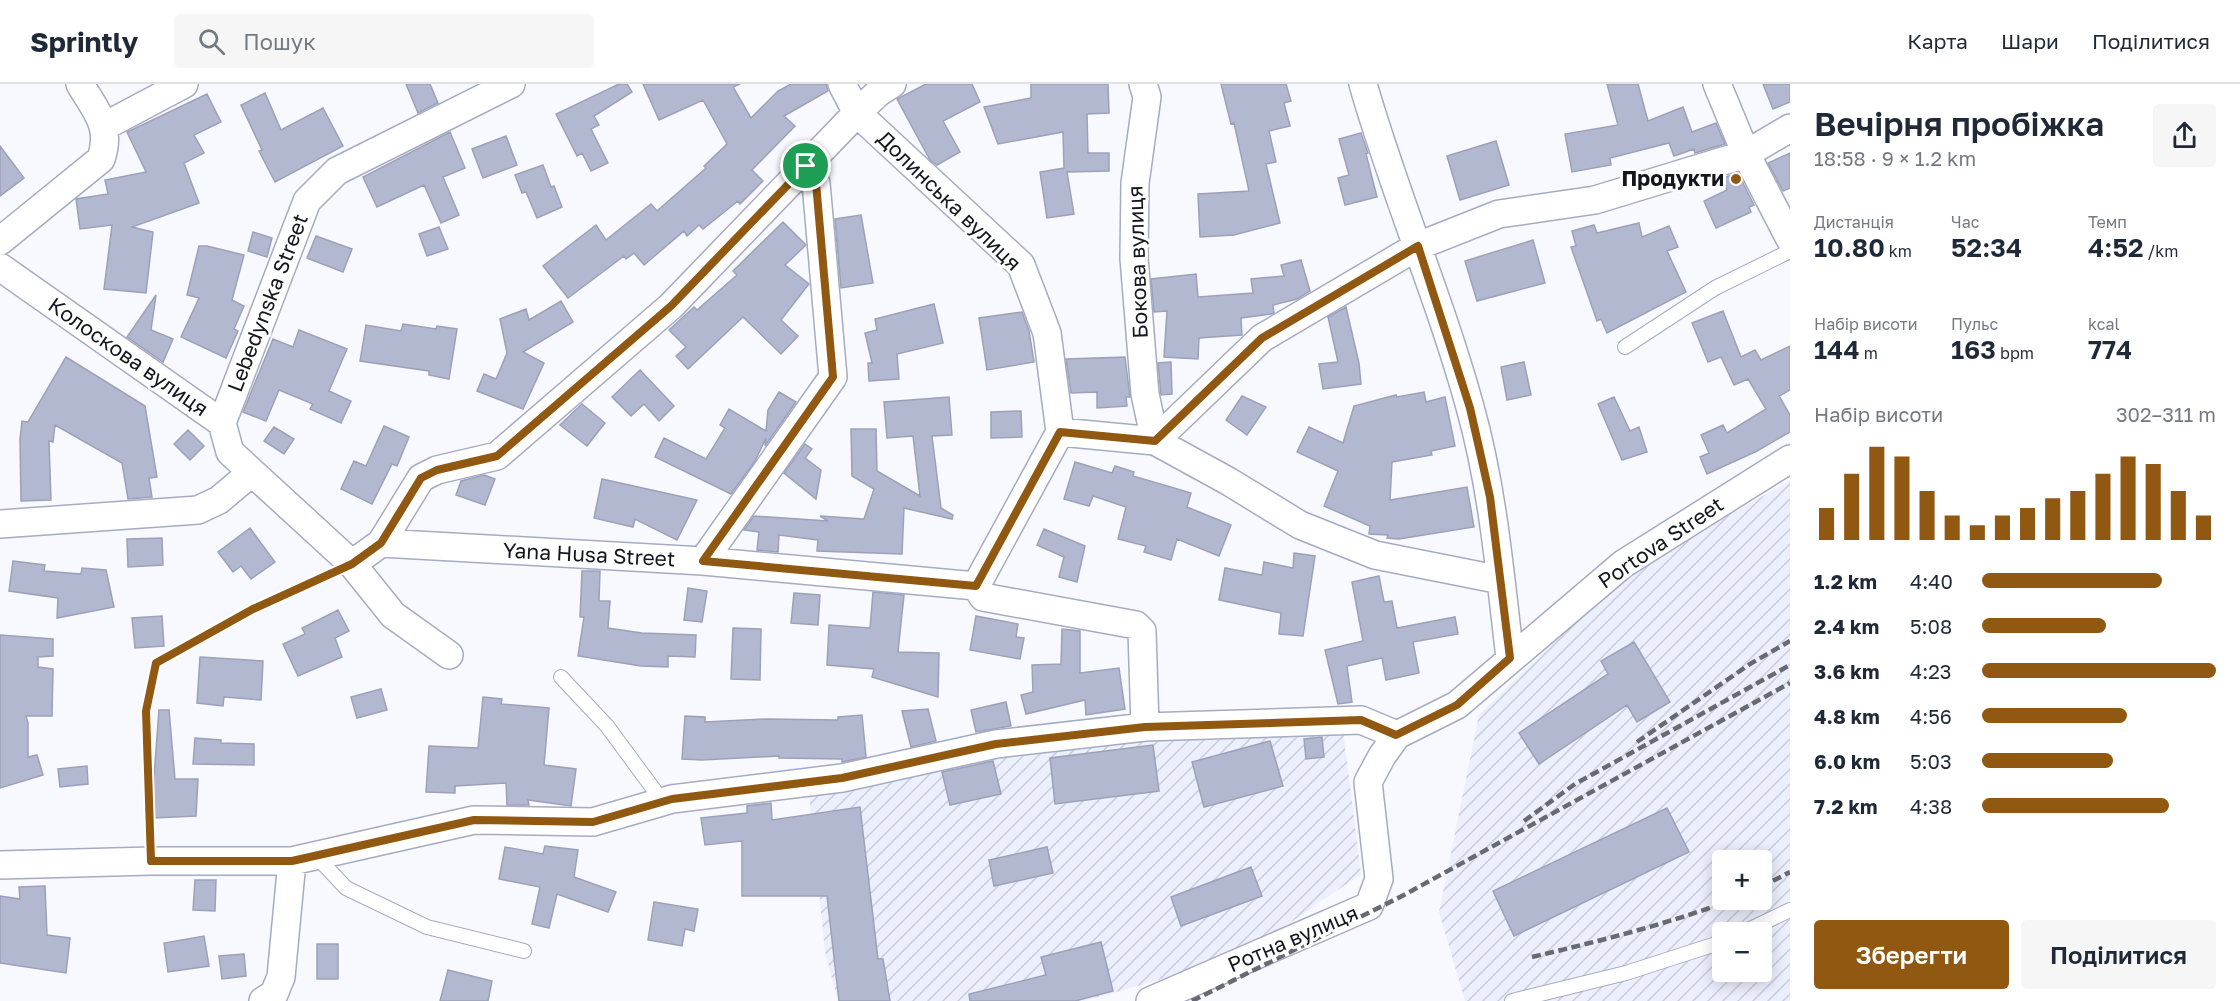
<!DOCTYPE html>
<html lang="uk">
<head>
<meta charset="utf-8">
<style>
	body { margin:0; font-family:"Golos Text",sans-serif; background:#f6f6f7; color:#1f2937; height:100vh; display:flex; flex-direction:column; font-size:22px; white-space:nowrap }
	* { box-sizing:border-box; margin:0 }
	p { font-size:20px; color:#747a83 }
	.icon { flex:none; width:33px; height:33px; fill:none; stroke:currentColor; stroke-width:2; stroke-linecap:round; stroke-linejoin:round }
	.map { position:relative; flex:1; overflow:hidden }
	.details { display:flex; flex-direction:column; background:#fff; width:450px }
	.details>* { flex:none }
	.fabs { position:absolute; left:1712px; top:766px; display:grid; gap:12px }
	.fabs a { display:grid; place-items:center; width:60px; height:60px; border-radius:6px; background:#fff; box-shadow:0 3px 15px #0003; font-size:30px }
	.pin { position:absolute; display:grid; place-items:center; width:51px; height:51px; color:#fff; margin:-26px; border:3px solid #fff; border-radius:50%; box-shadow:0 2px 6px #0007 }
	.round { display:grid; place-items:center; flex:none; width:63px; height:63px; border-radius:6px; background:#f6f6f7 }
	.headline { display:flex; align-items:center; justify-content:space-between; height:102px; padding:0 24px }
	h1 { font-size:33px; font-weight:600; line-height:45px }
	.metrics { display:grid; grid-template-columns:repeat(3,1fr); gap:9px; height:102px; padding:6px 24px }
	.metrics div { display:grid; align-content:center }
	.metrics b { font-size:26px; font-weight:600 }
	.metrics small { font-size:16px; font-weight:400 }
	.metrics p { font-size:16px }
	.chart { height:168px; padding:12px 24px }
	.chart p { display:flex; justify-content:space-between }
	.chart svg { width:100%; height:108px; margin-top:6px; stroke:#905810; stroke-width:6 }
	.primary-button { display:flex; gap:12px; margin-top:auto; padding:12px 24px }
	.primary-button a { flex:1; height:69px; border-radius:6px; background:#905810; color:#fff; font-size:24px; font-weight:600; line-height:69px; text-align:center }
	.primary-button a+a { background:#f6f6f7; color:#1f2937 }
	ul { padding:0 24px; list-style:none; font-size:20px }
	li { display:grid; grid-template-columns:96px 72px 1fr; align-items:center; height:45px }
	li i { height:15px; border-radius:8px; background:#905810 }
	header { display:flex; align-items:center; gap:36px; box-sizing:border-box; height:84px; padding:0 30px; background:#fff; border-bottom:2px solid #e0e1e3 }
	header strong { font-size:28px }
	nav { display:flex; gap:33px; margin-inline-start:auto; font-size:21px }
	.search { width:420px; height:54px; background:#f6f6f7; display:flex; align-items:center; gap:15px; box-sizing:border-box; padding:0 21px; border-radius:6px; color:#747a83; font-size:22px }
	main { display:flex; flex:1; min-height:0 }
	.map>svg:first-child { display:block }
	.industrial { fill:url(#industrial-furrows); fill-rule:evenodd }
	.building { fill:#b2b8d0; stroke:#9ca1b9; stroke-width:1.5 }
	.lines { fill:none; stroke-linecap:round; stroke-linejoin:round }
	.service-casing { stroke:#a5abc3; stroke-width:16 }
	.minor-casing { stroke:#a5abc3; stroke-width:30 }
	.path { stroke:#b0b1b7; stroke-width:4; stroke-dasharray:3 3; stroke-linecap:butt }
	.service { stroke:#fff; stroke-width:14 }
	.minor { stroke:#fff; stroke-width:27 }
	.rail { stroke:#686a71; stroke-width:4.5; stroke-dasharray:9 4.5; stroke-linecap:butt }
	.route-casing { stroke:#fff; stroke-width:12 }
	.route { stroke:#905810; stroke-width:8 }
	.poi-dot { fill:#905810; stroke:#fff; stroke-width:2 }
	.labels { text-anchor:middle; stroke-width:6; stroke-linejoin:round; paint-order:stroke }
	.poi-label { font-size:21px; font-weight:bold; fill:#14161e; stroke:#fff; text-anchor:end }
	.street-label { font-size:21px; fill:#14161e; stroke:#fff }
</style>
</head>
<body>
<header>
<strong>Sprintly</strong>
<div class="search"><svg class="icon" aria-label="search" viewBox="0 0 24 24"><circle cx="10" cy="10" r="6"/><path d="M15 15l6 6"/></svg>Пошук</div>
<nav><a>Карта</a><a>Шари</a><a>Поділитися</a></nav>
</header>
<main>
<div class="map">
<svg width="1790" height="917" viewBox="0 0 1790 917">
	<defs>
		<pattern id="industrial-furrows" width="10" height="10" patternUnits="userSpaceOnUse" patternTransform="scale(1.5)"><rect width="10" height="10" fill="#eceffd"/><path d="M-1 1l2-2M0 10L10 0M9 11l2-2" fill="none" stroke="#caccd8"/></pattern>
	</defs>
	<rect width="100%" height="100%" fill="#f8f9fe"/>
	<!-- industrial -->
	<path class="industrial" d="M1790,397V917H1465L1439,828L1479,631L1622,491ZM1722,777H1761V816H1722ZM1722,849H1761V888H1722Z
		M1343,646L1361,790L1274,850L1219,879L1084,917H838L825,868L809,710L1017,666L1144,653Z"/>
	<!-- building -->
	<path class="building" d="M406,0H430L438,19L418,29Z
		M619,0H627L632,8L594,32L599,41L591,45L608,79L591,87L582,69L577,72L556,30Z
		M643,0H740L733,3L751,34L778,7L791,0H826L828,7L784,32L795,42L752,86L763,97L740,120L738,117L703,145L699,141L687,152L684,147L644,181L634,169L626,175L624,172L568,214L543,182L596,141L606,156L651,120L657,127L706,84L704,82L727,60L703,16L659,36Z
		M926,0H972L980,18L943,37L960,68L937,81L930,76L897,15Z
		M1031,0H1108L1109,29L1087,30L1088,69H1109V87L1067,88L1074,130L1047,134L1040,88L1064,84L1063,48L998,60L984,23L1031,14Z
		M1221,0H1286L1291,17L1284,19L1290,42L1269,47L1276,78L1266,80L1280,139L1234,151L1200,153L1198,110L1249,107L1234,39L1231,40Z
		M1607,0H1638L1648,37L1683,23L1692,48L1716,39L1725,60L1695,69L1694,65L1674,72L1669,59L1610,74L1611,81L1572,88L1565,50L1618,41Z
		M1763,0H1790V18L1773,25Z
		M265,9L281,46L323,24L343,62L275,98L259,67L262,66L241,21Z
		M207,10L221,38L194,51L204,69L184,79L199,119L132,143L153,148L146,209L104,205L112,141L80,145L76,115L108,110L105,96L146,88L127,48Z
		M450,48L465,84L443,93L459,131L441,139L424,101L377,123L363,93Z
		M1361,49L1368,69L1366,70L1377,113L1345,121L1338,94L1349,91L1339,55Z
		M506,52L517,81L483,94L472,65Z
		M1496,57L1509,101L1460,116L1447,72Z
		M0,62L24,94L0,112Z
		M1790,69V104L1783,107L1768,79Z
		M543,81L551,103L554,102L562,123L537,134L526,108L522,109L515,91Z
		M1738,89L1754,121L1749,123L1751,128L1716,144L1704,117L1727,106L1723,94Z
		M861,131L873,199L841,204L835,135Z
		M783,138L806,161L785,181L809,200L781,236L798,252L781,270L743,233L688,285L676,272L686,263L669,246L694,223L697,226L737,191L733,187Z
		M1639,139L1642,153L1669,142L1678,163L1667,167L1686,208L1607,249L1601,235L1597,237L1571,163L1576,162L1572,147L1594,141L1597,149Z
		M439,143L448,165L427,172L419,150Z
		M253,148L272,154L267,173L248,167Z
		M316,152L352,165L343,188L307,174Z
		M1533,156L1545,199L1477,217L1465,177Z
		M199,162H207L244,171L232,216L244,222L234,245L238,247L226,274L181,253L199,214L187,211Z
		M1301,176L1310,207L1297,215L1273,221L1274,229L1271,230L1241,234L1242,251L1199,254L1198,275L1164,273L1167,227L1154,228L1151,195L1196,190L1198,213L1253,209L1251,195L1284,192L1281,181Z
		M156,211L151,246L173,255L163,278L127,253Z
		M561,217L573,238L523,268L544,279L523,325L477,307L484,290L496,295L507,269L500,235L526,225L529,236Z
		M934,220L943,259L897,270L899,295L869,297L868,279H872L865,249L877,246L875,235Z
		M1346,223L1359,279L1361,300L1323,305L1319,280L1338,278L1328,233Z
		M1723,227L1741,273L1755,266L1761,276L1790,262V306L1779,312L1790,331V348L1757,367L1707,390L1700,373L1709,369L1701,351L1723,341L1727,349L1766,325L1748,295L1734,301L1721,273L1708,278L1692,239Z
		M1022,228L1029,247L1034,278L987,286L979,234Z
		M403,240L436,245L437,242L457,245L449,295L429,291V287L360,277L366,241L401,247Z
		M299,246L347,265L329,307L351,317L341,339L310,325L313,320L279,306L266,337L243,328L273,255L293,263Z
		M66,273L145,322L157,393L149,394L152,413L128,415L122,379L55,341L53,358L49,357L51,416L21,417L20,355L22,337L28,338Z
		M1125,273L1130,313H1126L1127,322L1097,324V308L1071,309L1066,275Z
		M1171,278L1172,310L1161,311L1158,279Z
		M1524,278L1531,311L1507,316L1501,283Z
		M640,286L674,322L659,337L644,320L631,332L612,313Z
		M779,308L796,318L765,362L766,354L755,377L731,410L655,373L664,354L706,375L725,344L720,341L729,325L766,347L768,326Z
		M1424,308L1426,318L1445,313L1455,362L1431,367L1432,371L1392,378L1390,416L1467,403L1474,443L1399,455L1387,454L1388,451L1369,450L1370,442L1324,422L1338,387L1297,368L1309,343L1343,359L1354,322L1396,311L1397,313Z
		M1242,312L1266,323L1247,351L1226,336Z
		M949,313L952,351L932,352L941,424L953,431L952,435L904,424L902,470L817,467L818,456L779,451L778,468L757,466L759,448L744,446L754,432L828,437L820,432L864,435L874,405L852,392L851,345H876L877,387L920,412L913,352L887,354L884,318Z
		M1614,313L1630,347L1639,343L1647,368L1622,376L1598,320Z
		M582,320L605,339L587,362L560,341Z
		M1021,327L1022,353L991,354V328Z
		M384,342L409,353L397,382L392,380L372,420L341,405L354,377L366,382Z
		M274,343L294,355L284,370L264,357Z
		M188,346L204,362L190,376L174,360Z
		M805,360L812,365L805,374L821,386L816,415L784,389Z
		M1075,378L1112,389L1115,382L1134,388L1133,392L1191,409L1187,423L1231,441L1219,472L1177,455L1171,476L1144,468L1146,462L1118,455L1126,423L1093,412L1089,422L1064,415Z
		M484,391L495,395L485,421L456,411L461,397Z
		M602,395L697,416L677,456L635,435L633,443L594,434Z
		M250,444L275,478L251,495L241,482L233,488L218,468Z
		M1044,445L1085,462L1077,498L1059,493L1064,473L1037,461Z
		M162,454L163,481L128,483L127,455Z
		M1294,469L1315,472L1303,552L1279,550L1281,529L1219,516L1225,484L1262,491L1264,478L1293,484Z
		M13,477L45,481L44,487L81,490L82,484L106,486L114,523L57,534L58,514L9,507Z
		M582,487H600L599,517H610L608,544L642,549L696,551L695,573L668,572V583L641,582L578,572L584,533H580Z
		M1379,492L1384,518L1392,517L1397,544L1455,533L1458,550L1413,558L1419,589L1386,596L1382,574L1347,582L1352,618L1338,620L1325,566L1363,557L1352,498Z
		M688,504L707,507L702,538L684,536Z
		M873,508L904,511L898,568L939,569L938,613L872,593L874,585L827,581L829,541L870,544Z
		M794,509L820,511L818,541L791,539Z
		M338,526L349,547L335,554L342,573L298,592L283,560L305,550L302,544Z
		M162,532L164,562L135,564L132,534Z
		M976,532L1018,540L1016,553L1024,554L1020,575L970,566Z
		M733,544L761,545L760,596L731,595Z
		M1062,545L1080,547V589L1119,584L1125,625L1086,631L1085,616L1026,630L1021,611L1033,608L1032,581L1061,580Z
		M0,551L53,555V572L38,573V583L53,585L52,632H26L28,639V673L37,671L43,691L0,704Z
		M1634,558L1670,618L1637,638L1627,621L1539,680L1519,649L1608,590L1601,577Z
		M200,573L263,577L261,616L224,613L223,622L197,619Z
		M381,605L387,626L357,634L351,613Z
		M483,613L502,615L501,620L549,624L544,681L576,685L571,722L528,716L529,721H507L506,699L455,702V709L426,708L429,662L478,664Z
		M1006,618L1011,642L976,648L971,626Z
		M928,625L936,657L911,663L902,627Z
		M159,626H169L175,695H198L196,732L154,734L153,706Z
		M862,631L866,673L842,678V675L779,674V672L702,676L682,675L685,632L705,633V638L766,635L838,636V633Z
		M1322,653L1324,673L1306,675L1304,655Z
		M195,654L221,656V659L254,660V681L193,680Z
		M1270,657L1283,702L1204,723L1192,678Z
		M1153,661L1159,707L1055,720L1050,674Z
		M993,677L1001,710L950,721L942,688Z
		M87,682L88,700L60,703L58,685Z
		M771,719L772,736L860,723L878,875H883L890,917H839L827,812H742V757L705,761L701,734L747,729V722Z
		M1667,724L1689,768L1514,852L1493,807Z
		M545,762L578,766L574,793L616,808L608,828L557,810L549,844L532,840L540,803L499,795L505,763L543,770Z
		M1047,763L1053,789L994,802L989,776Z
		M1251,783L1262,812L1181,842L1171,813Z
		M195,796H216L215,827L193,826Z
		M45,802L47,851L70,854L66,889L0,879V812L20,815L19,803Z
		M654,818L698,825L694,847L685,845L682,862L648,856Z
		M204,852L209,882L168,888L164,859Z
		M1101,858L1113,907L1075,917H970L969,910L1046,891L1041,873Z
		M317,860H338V895H317Z
		M244,870L246,892L222,895L219,872Z
		M448,886L492,897L488,917H440Z"/>
	<g class="lines">
		<!-- service casing -->
		<g class="service-casing">
			<path id="service" d="M1625,263L1715,204L1790,167
				M561,593L607,642L663,718
				M315,771L346,804L427,843L524,867
				M1742,849L1790,826
				M1512,917L1626,889L1722,858"/>
		</g>
		<!-- minor casing -->
		<g class="minor-casing">
			<path id="minor" d="M842,0L857,29L1021,181L1047,249L1060,348
				M1143,0L1147,13L1135,99L1134,174L1145,310L1155,357L1228,397L1300,441L1375,471L1501,496
				M1363,0C1394,109 1440,214 1470,323C1493,405 1500,490 1510,574
				M1717,0L1746,70L1790,155
				M105,42L184,0
				M0,157L101,75C112,42 96,27 80,0
				M0,183L222,339L230,368L352,480L393,531L449,571
				M222,339L307,117L337,87L511,0
				M0,440L198,426L219,416L251,389
				M381,459L703,477L976,502L1060,348L1155,357L1262,254L1418,162L1499,130L1595,116L1746,70L1790,44
				M703,477L833,293L816,99L806,82
				M352,480L381,459L421,394L437,386L497,372L671,222L857,29L878,9L892,0
				M976,502L983,513L1136,541L1142,547L1145,643
				M0,781L151,777H292L474,736L593,738L672,715L842,694L996,660L1145,643L1361,636L1397,651L1457,621L1623,480L1790,375
				M263,917L274,910L281,893L292,777
				M1150,917L1369,822L1379,795L1368,698L1382,672L1397,651"/>
		</g>
		<!-- path -->
		<path class="path" d="M150,752L146,627L156,579L253,525L329,491"/>
		<!-- service -->
		<use href="#service" class="service"/>
		<!-- minor -->
		<use href="#minor" class="minor"/>
		<!-- rail -->
		<path class="rail" d="M1637,658L1750,580L1790,557
			M1524,737L1575,700L1790,581
			M1761,803L1790,788
			M1532,873C1600,857 1667,840 1732,816
			M1192,917L1404,811L1790,599"/>
	</g>
	<g class="lines">
		<!-- route casing -->
		<g class="route-casing">
			<path id="route" d="M806,82L816,99L833,293L703,477L976,502L1060,348L1155,357L1262,254L1418,162L1470,324L1480,368L1490,413L1510,574L1457,621L1396,651L1361,636L1145,643L996,660L842,694L672,715L593,738L474,736L292,777H151L146,627L156,579L253,525L352,480L381,459L421,394L437,386L497,372L671,222Z"/>
		</g>
		<!-- route -->
		<use href="#route" class="route"/>
	</g>
	<!-- markers -->
	<circle class="poi-dot" cx="1736" cy="95" r="6"/>
	<g class="labels">
		<!-- poi labels -->
		<g class="poi-label">
			<text x="1724" y="102">Продукти</text>
		</g>
		<!-- street labels -->
		<g class="street-label">
			<text transform="translate(949 117) rotate(44)" y="7">Долинська вулиця</text>
			<text transform="translate(1138 178) rotate(-92)" y="7">Бокова вулиця</text>
			<text transform="translate(268 219) rotate(-69)" y="7">Lebedynska Street</text>
			<text transform="translate(128 273) rotate(35)" y="7">Колоскова вулиця</text>
			<text transform="translate(1661 459) rotate(-34)" y="7">Portova Street</text>
			<text transform="translate(589 471) rotate(3)" y="7">Yana Husa Street</text>
			<text transform="translate(1293 855) rotate(-23)" y="7">Ротна вулиця</text>
		</g>
	</g>
</svg>
<div class="fabs">
<a>+</a>
<a>−</a>
</div>
<div class="pin" style="left:806px;top:82px;background:#1e9e55"><svg class="icon" aria-label="arrive" viewBox="0 0 24 24"><path d="M6 21V4h12l-3 4 3 4H6"/></svg></div>
</div>
<section class="details">
<div class="headline"><div><h1>Вечірня пробіжка</h1><p>18:58 · 9 × 1.2 km</p></div><a class="round"><svg class="icon" aria-label="share" viewBox="0 0 24 24"><path d="M12 15V3M7 8l5-5 5 5M5 13v7h14v-7"/></svg></a></div>
<div class="metrics">
<div><p>Дистанція</p><b>10.80<small> km</small></b></div>
<div><p>Час</p><b>52:34</b></div>
<div><p>Темп</p><b>4:52<small> /km</small></b></div>
</div>
<div class="metrics">
<div><p>Набір висоти</p><b>144<small> m</small></b></div>
<div><p>Пульс</p><b>163<small> bpm</small></b></div>
<div><p>kcal</p><b>774</b></div>
</div>
<div class="chart"><p><span>Набір висоти</span>302–311 m</p>
<svg viewBox="0 0 160 44" preserveAspectRatio="none"><path d="M5 44V31M15 44V17M25 44V6M35 44V10M45 44V24M55 44V34M65 44V38M75 44V34M85 44V31M95 44V27M105 44V24M115 44V17M125 44V10M135 44V13M145 44V24M155 44V34"/></svg>
</div>
<ul>
<li><b>1.2 km</b>4:40<i style="width:77%"></i></li>
<li><b>2.4 km</b>5:08<i style="width:53%"></i></li>
<li><b>3.6 km</b>4:23<i style="width:100%"></i></li>
<li><b>4.8 km</b>4:56<i style="width:62%"></i></li>
<li><b>6.0 km</b>5:03<i style="width:56%"></i></li>
<li><b>7.2 km</b>4:38<i style="width:80%"></i></li>
</ul>
<div class="primary-button"><a>Зберегти</a><a>Поділитися</a></div>
</section>
</main>
</body>
</html>
